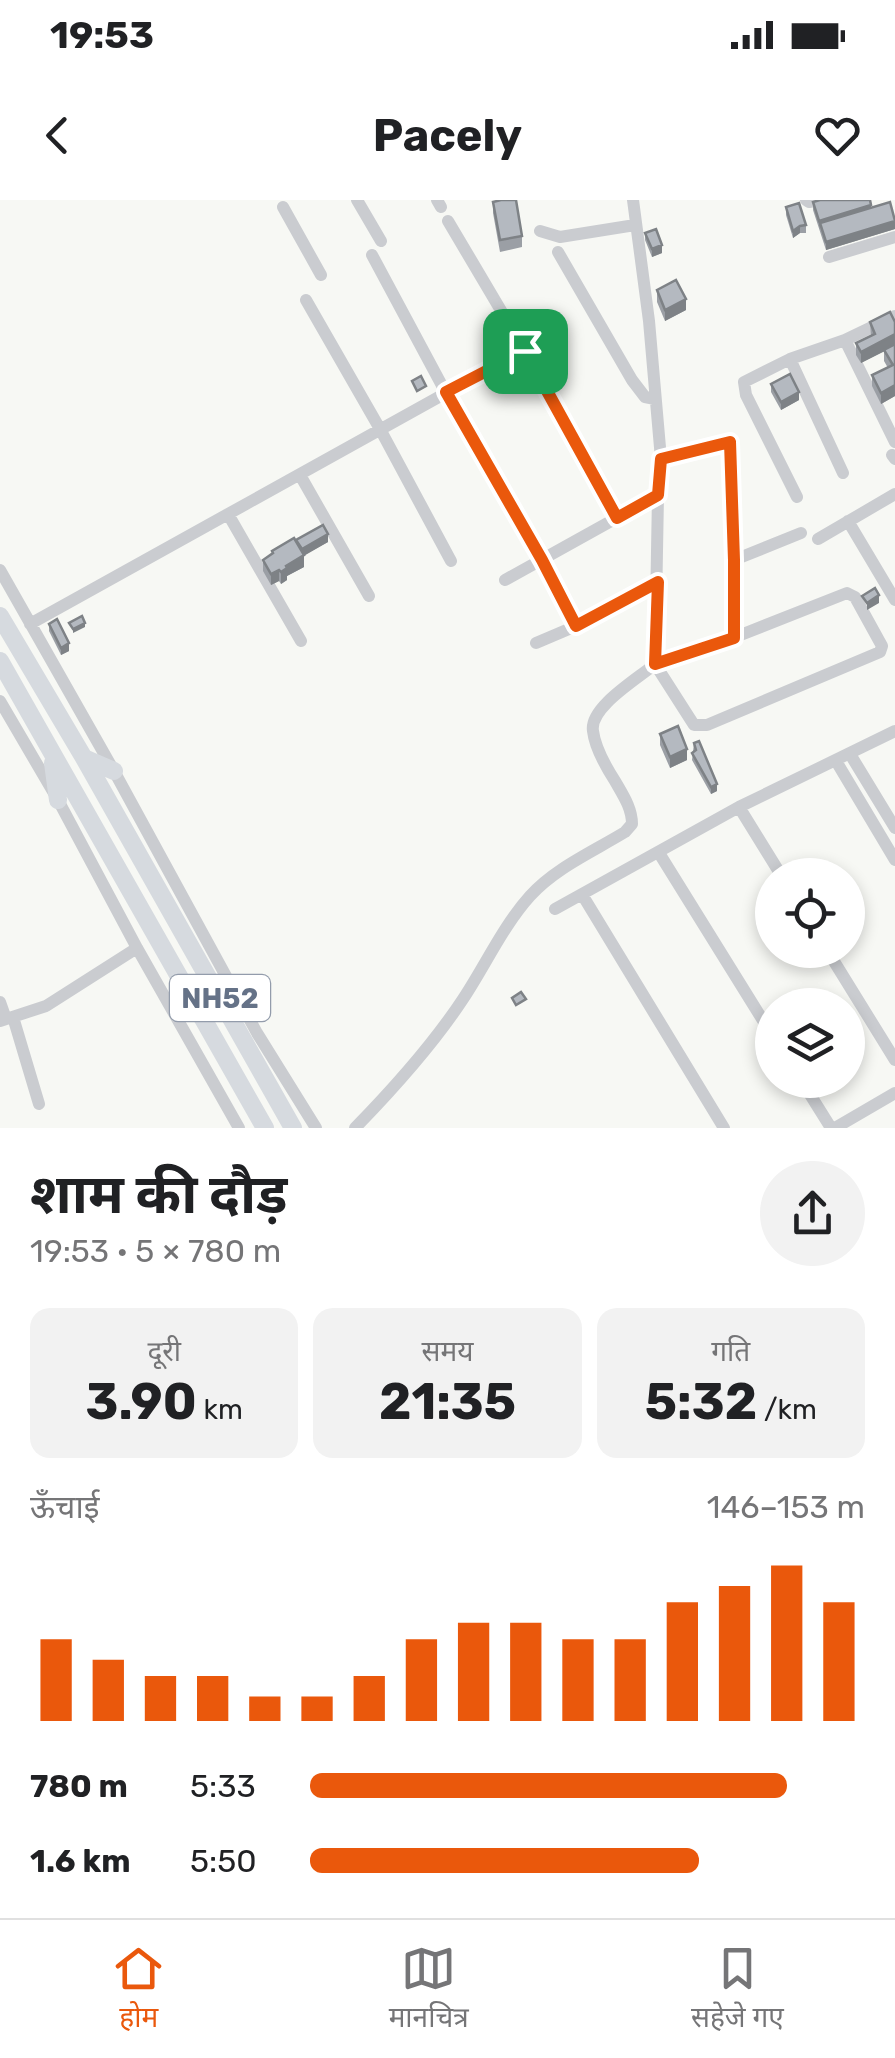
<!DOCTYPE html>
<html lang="hi">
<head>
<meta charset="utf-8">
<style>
	body { margin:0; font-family:Rubik,"Noto Sans Devanagari",sans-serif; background:#f2f2f2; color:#202124; height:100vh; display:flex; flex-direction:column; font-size:38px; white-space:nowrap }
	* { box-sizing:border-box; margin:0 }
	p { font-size:32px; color:#757577 }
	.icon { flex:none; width:55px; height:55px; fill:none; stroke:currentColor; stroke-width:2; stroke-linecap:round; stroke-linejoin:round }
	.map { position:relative; height:928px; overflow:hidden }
	.side { display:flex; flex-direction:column; background:#fff; flex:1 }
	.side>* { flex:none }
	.buttons { position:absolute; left:755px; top:658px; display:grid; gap:20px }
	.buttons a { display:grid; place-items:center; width:110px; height:110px; border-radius:50%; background:#fff; box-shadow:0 5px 15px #0003; font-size:50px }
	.pin { position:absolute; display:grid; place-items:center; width:85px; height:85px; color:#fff; margin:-42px; border-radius:20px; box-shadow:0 5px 15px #0006 }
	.round { display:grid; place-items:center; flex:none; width:105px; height:105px; border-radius:52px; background:#f2f2f2 }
	.overview { display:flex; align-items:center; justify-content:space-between; height:170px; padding:0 30px }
	h1 { font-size:55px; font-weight:700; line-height:75px }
	.figures { display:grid; grid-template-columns:repeat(3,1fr); gap:15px; height:170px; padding:10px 30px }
	.figures div { display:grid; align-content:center; border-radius:20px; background:#f2f2f2; text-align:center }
	.figures b { font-size:50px; font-weight:700 }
	.figures small { font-size:28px; font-weight:400 }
	.figures p { font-size:28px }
	.chart { height:280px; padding:20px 30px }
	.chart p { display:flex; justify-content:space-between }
	.chart svg { width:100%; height:180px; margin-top:10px; stroke:#ea580c; stroke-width:6 }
	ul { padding:0 30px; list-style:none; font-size:32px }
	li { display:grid; grid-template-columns:160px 120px 1fr; align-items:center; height:75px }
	li i { height:25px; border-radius:12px; background:#ea580c }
	.status { display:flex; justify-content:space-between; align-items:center; height:70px; padding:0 50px; background:#fff; direction:ltr }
	.status svg { height:28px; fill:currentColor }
	header { display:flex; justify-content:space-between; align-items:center; height:130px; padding:0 30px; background:#fff; font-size:45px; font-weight:700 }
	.tabs { display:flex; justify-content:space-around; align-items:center; height:140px; border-top:2px solid #e0e0e0; background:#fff; font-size:28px; color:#757577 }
	.tabs a { display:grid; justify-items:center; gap:5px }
	.tabs .selected { color:#ea580c }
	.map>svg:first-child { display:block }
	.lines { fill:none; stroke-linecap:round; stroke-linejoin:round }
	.minor { stroke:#caccd0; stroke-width:12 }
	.highway { stroke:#d6dadf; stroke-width:18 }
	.wall { fill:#9b9fa5 }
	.shaded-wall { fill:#7e8286 }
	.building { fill:#b4b9c0; stroke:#7e8286; stroke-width:2.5 }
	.route-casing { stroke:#fff; stroke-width:20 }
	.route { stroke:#ea580c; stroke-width:12 }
	.labels { text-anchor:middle; stroke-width:10; stroke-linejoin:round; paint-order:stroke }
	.shield { fill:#fff; stroke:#939cab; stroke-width:2.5 }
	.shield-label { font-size:28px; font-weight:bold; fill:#657287 }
</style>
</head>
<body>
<div class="status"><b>19:53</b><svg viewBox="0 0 49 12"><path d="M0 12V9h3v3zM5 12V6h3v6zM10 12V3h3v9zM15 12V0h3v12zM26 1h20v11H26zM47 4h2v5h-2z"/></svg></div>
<header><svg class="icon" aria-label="back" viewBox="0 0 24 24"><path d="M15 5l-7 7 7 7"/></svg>Pacely<svg class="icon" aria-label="heart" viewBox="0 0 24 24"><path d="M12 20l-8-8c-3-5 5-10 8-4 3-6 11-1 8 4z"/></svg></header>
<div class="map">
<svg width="895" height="928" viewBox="0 0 895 928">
	<rect width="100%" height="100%" fill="#f7f8f4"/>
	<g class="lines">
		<!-- minor -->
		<path class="minor" d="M357,0L381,41
			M437,0L441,7
			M806,0L809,2L820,0
			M283,7L321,75
			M448,21L525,151L617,318
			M540,31L560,37L635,25
			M558,52L632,180L645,197L655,199
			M372,55L446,193L542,360L576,426
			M829,57L895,37
			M306,100L380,229L451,361
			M845,140L895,242
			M790,159L843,273
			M892,255L895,259
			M661,259L730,242L734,360L733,438
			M300,275L369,396
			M797,297L746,195L744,182L790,159L845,140L895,116
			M228,314L301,441
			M848,321L895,400
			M818,339L895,294
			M734,360L801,333
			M0,370L114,571L257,833L316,928
			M505,380L658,295
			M847,393L855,397L882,446L880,452L707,525H694L655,464L733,438Z
			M30,424L446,193L525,151
			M536,443L576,426L658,382
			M0,501L58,600L137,748L239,928
			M850,554L895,628
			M836,561L895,660
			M739,607L781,675
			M659,653L772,835
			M583,696L724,928
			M555,709L739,607L895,531
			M827,750L895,860
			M0,802L6,819
			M13,817L39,904
			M0,821L46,806L137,748
			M801,880L831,928
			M355,928C394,888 432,846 463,799C485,766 503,726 530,696C555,668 594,651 625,632L632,624C632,608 623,595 615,581C606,567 595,548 593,531C589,507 639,478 655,464L658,295L661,259L649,121L633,0
			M835,928L895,893"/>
		<!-- highway -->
		<path class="highway" d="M0,416L84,558L293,928
			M0,461L265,928
			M84,558L114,571
			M53,563L58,600"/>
	</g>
	<!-- wall -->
	<path class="wall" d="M493,2L522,36V47L500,52L493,13Z
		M813,2L871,8L895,20V29L826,50L813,10Z
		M786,7L806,25V33H800L793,38L786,15Z
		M645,33L662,53L652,57L645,40Z
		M657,90L686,110L665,121L657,102Z
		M870,122H895V196L881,204L872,186V175L888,168L884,161V151L861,163L856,155V143L871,136Z
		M771,184L799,200L781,210L771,192Z
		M296,340L328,342L304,355V367L287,376V380L281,384L279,381L271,385L263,371V360L272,354V351Z
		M49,424L69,451L61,455L49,431Z
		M660,534L687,560L670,568L660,545Z
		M694,543L717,591L711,594L692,560Z"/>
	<!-- shaded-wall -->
	<path class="shaded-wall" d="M871,5V13L820,23L819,29V21Z
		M895,21V29L826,50V42Z
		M800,26V33L793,38V31Z
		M662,45V53L652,57V49Z
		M686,99V110L665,121V110Z
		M895,134V146L861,163V152Z
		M895,185V196L881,204V193Z
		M799,192V200L781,210V202Z
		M328,334V342L302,357V349Z
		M304,355V367L287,376V380L281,384V372L286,366Z
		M279,370V381L271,385V374Z
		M879,395V403L867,410V403Z
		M85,423V427L73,433V429Z
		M69,443V451L61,455V448Z
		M687,549V560L670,568V557Z
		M717,584V591L711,594V587Z"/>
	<!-- building -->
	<path class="building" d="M501,0H516L522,36L500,40L493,2Z
		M820,0H870L871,5L819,21L813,2Z
		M890,2L895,21L826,42L820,23Z
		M799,3L806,25L800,26L793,31L786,7Z
		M656,29L662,45L652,49L645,33Z
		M676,80L686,99L665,110L657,90Z
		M890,112L895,122V134L861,152L856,143L875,134L870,122Z
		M895,144V185L881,193L872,175L893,165L884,150Z
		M790,174L799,192L781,202L771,184Z
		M421,176L426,186L417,191L412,181Z
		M323,325L328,334L302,349L296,340Z
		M294,338L304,355L286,366L287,368L281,372L279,370L271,374L263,360L273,353L272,351Z
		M875,388L879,395L867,403L862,396Z
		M82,416L85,423L73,429L69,423Z
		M57,419L69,443L61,448L49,424Z
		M678,526L687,549L670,557L660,534Z
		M699,541L717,584L711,587L692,553L696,550L694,543Z
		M521,792L526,799L516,805L512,798Z"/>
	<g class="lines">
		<!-- route casing -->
		<g class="route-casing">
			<path id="route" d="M525,151L617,318L658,295L661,259L730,242L734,360V438L655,464L658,382L576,426L542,360L446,192Z"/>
		</g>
		<!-- route -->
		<use href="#route" class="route"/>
	</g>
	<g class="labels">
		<!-- shield labels -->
		<rect class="shield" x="170" y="775" width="100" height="46" rx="8"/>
		<g class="shield-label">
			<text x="220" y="808">NH52</text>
		</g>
	</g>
</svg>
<div class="buttons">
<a><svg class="icon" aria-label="locate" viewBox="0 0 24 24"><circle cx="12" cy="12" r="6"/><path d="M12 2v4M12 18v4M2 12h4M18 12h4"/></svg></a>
<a><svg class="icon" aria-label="layers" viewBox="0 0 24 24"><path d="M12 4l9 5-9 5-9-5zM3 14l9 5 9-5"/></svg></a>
</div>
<div class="pin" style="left:525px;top:151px;background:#1e9e55"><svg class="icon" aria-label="arrive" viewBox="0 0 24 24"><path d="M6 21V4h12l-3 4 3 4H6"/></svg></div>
</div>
<section class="side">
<div class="overview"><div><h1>शाम की दौड़</h1><p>19:53 · 5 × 780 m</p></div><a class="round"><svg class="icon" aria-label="share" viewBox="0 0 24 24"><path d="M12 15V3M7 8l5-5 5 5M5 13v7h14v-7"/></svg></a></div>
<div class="figures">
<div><p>दूरी</p><b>3.90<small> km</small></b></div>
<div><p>समय</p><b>21:35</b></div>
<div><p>गति</p><b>5:32<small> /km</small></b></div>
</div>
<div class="chart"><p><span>ऊँचाई</span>146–153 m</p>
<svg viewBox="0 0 160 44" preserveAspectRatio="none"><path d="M5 44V24M15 44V29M25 44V33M35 44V33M45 44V38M55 44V38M65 44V33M75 44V24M85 44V20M95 44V20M105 44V24M115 44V24M125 44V15M135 44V11M145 44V6M155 44V15"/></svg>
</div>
<ul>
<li><b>780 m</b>5:33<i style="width:86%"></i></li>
<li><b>1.6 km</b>5:50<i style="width:70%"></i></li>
</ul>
</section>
<nav class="tabs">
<a class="selected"><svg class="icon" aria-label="home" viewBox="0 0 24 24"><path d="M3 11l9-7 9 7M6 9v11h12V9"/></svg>होम</a>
<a><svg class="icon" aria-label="map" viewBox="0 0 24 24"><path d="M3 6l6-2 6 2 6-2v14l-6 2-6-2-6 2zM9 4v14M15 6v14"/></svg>मानचित्र</a>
<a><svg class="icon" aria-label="saved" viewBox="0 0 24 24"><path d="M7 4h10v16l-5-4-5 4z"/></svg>सहेजे गए</a>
</nav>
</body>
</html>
